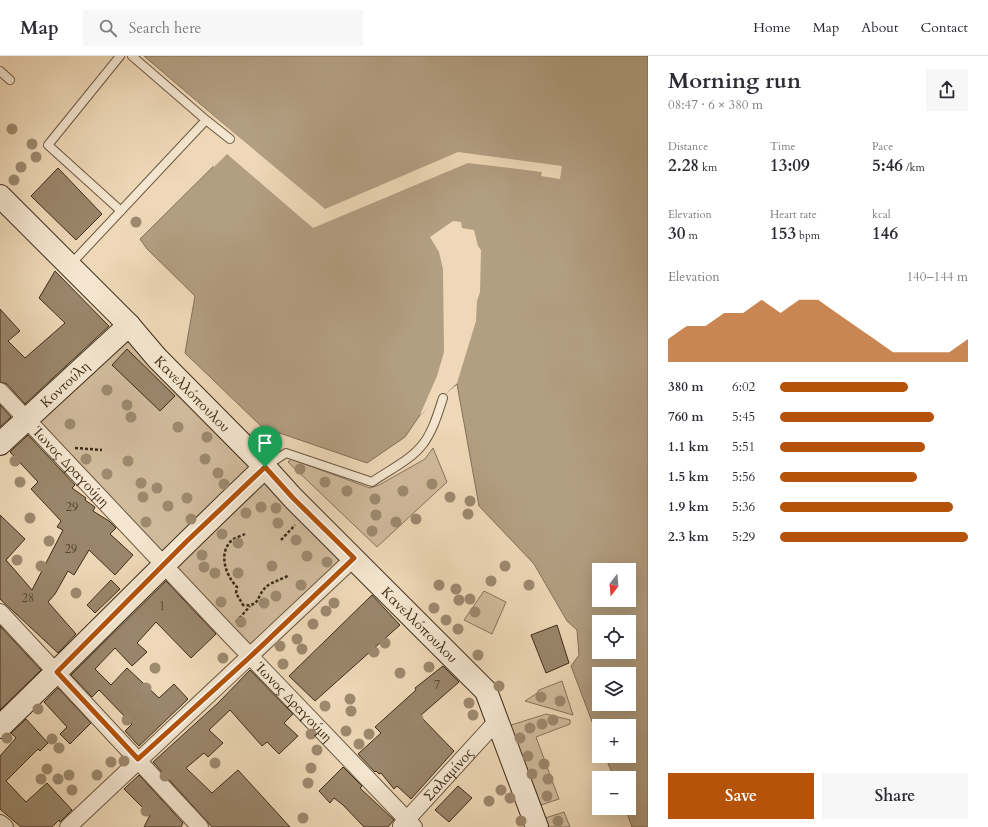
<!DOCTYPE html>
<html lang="en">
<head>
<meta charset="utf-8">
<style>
	body { margin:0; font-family:Cardo,serif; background:#f7f7f7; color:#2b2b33; height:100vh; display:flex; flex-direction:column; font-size:15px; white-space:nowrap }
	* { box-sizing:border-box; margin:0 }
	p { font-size:13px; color:#7c7c81 }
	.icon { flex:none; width:22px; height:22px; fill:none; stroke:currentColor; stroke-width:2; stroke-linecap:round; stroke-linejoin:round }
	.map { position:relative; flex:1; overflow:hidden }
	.drawer { display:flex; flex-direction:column; background:#fff; width:340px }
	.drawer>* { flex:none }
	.needle { width:26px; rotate:196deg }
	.controls { position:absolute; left:592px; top:507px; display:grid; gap:8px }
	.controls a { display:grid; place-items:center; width:44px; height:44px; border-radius:0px; background:#fff; box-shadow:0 4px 16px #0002; font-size:20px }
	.pin { position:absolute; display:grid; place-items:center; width:34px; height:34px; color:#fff; margin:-41px -17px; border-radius:50% 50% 50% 0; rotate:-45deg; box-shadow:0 0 4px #0007 }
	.pin .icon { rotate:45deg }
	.round { display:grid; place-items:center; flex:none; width:42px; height:42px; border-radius:0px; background:#f7f7f7 }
	.head { display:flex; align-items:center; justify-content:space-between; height:68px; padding:0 20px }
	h1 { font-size:22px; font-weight:700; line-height:30px }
	.metrics { display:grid; grid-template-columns:repeat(3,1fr); gap:6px; height:68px; padding:4px 20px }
	.metrics div { display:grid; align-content:center }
	.metrics b { font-size:17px; font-weight:700 }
	.metrics small { font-size:11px; font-weight:400 }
	.metrics p { font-size:11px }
	.chart { height:112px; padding:8px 20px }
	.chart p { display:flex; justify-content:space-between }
	.chart svg { width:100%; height:72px; margin-top:4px; fill:#b45309; opacity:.7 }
	.action { display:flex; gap:8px; margin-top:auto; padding:8px 20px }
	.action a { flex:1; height:46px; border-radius:0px; background:#b45309; color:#fff; font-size:16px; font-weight:700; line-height:46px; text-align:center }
	.action a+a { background:#f7f7f7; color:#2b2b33 }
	ul { padding:0 20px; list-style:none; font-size:13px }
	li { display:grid; grid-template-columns:64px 48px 1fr; align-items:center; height:30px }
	li i { height:10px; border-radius:5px; background:#b45309 }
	header { display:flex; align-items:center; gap:24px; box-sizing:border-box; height:56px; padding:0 20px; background:#fff; border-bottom:1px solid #e1e1e2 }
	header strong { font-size:19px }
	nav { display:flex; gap:22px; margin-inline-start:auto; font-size:14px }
	.search { width:280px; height:36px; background:#f7f7f7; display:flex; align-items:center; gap:10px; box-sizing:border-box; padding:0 14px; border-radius:0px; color:#7c7c81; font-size:15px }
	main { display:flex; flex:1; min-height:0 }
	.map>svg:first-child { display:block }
	.green { fill:#d0bb9c; stroke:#87745a }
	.water { fill:#b29e81; stroke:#847157; fill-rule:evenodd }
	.pier { fill:#eed8b7 }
	.building { fill:#9a866b; stroke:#3e2d19 }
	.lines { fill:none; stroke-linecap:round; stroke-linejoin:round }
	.lane-casing { stroke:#6a5840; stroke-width:10 }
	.street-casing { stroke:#6a5840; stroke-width:18 }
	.secondary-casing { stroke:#3e2d19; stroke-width:24 }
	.path { stroke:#3e2d19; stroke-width:2.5; stroke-dasharray:3 2; stroke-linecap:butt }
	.lane { stroke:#f4e6d0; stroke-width:8 }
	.street { stroke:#f4e6d0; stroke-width:16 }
	.secondary { stroke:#f4e6d0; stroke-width:22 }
	.tree { fill:#9d896e }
	.route-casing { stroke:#fff; stroke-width:8 }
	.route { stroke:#b45309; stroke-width:5 }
	.labels { text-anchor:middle; stroke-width:3.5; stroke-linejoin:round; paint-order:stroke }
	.number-label { font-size:12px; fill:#55432e }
	.street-label { font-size:14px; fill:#3e2d19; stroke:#f4e6d0 }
</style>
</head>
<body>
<header>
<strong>Map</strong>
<div class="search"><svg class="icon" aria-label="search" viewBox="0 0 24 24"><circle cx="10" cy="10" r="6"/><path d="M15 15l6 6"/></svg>Search here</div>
<nav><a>Home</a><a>Map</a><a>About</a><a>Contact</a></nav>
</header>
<main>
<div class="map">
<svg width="648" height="771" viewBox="0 0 648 771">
	<rect width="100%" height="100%" fill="#eed8b7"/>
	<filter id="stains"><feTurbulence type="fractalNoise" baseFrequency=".005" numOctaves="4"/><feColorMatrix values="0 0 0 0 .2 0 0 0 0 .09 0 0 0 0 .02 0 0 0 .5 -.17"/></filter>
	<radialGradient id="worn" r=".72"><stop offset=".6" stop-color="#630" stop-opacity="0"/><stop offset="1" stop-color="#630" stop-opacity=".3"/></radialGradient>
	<!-- green -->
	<path class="green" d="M127,283L347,502L251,595L37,366Z
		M433,392L447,426L377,491L288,406L291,403L370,432L379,429L425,403Z
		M484,535L506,546L492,578L464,564Z
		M562,625L573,659L525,645L536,638L539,634Z
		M546,658L570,664V668L536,681L559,743L538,750L508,670Z
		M564,756L570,771H545L542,763Z"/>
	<!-- water -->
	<path class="water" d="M144,0H648V771H632L625,752H629V722H614L605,700H629V670H599V684L571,610L579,599L577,574L567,565L534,508L479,450L457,328L420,359L405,381L367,407L262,371L185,297L195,240L147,193L140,183L241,83ZM599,514H629V544H599ZM599,566H629V596H599ZM599,618H629V648H599Z"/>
	<!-- pier -->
	<path class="pier" d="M142,0L325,153L458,96L562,110L560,123L541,120L542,116L468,107L313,172L227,98L214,111L213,110L238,83Z
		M453,165L461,166L462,172L474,174L478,190L481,194L480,236L477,245L476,265L457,327L440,344L420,359L437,320L444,296L443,213L439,196L430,181Z"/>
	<!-- building -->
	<path class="building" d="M58,112L102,158L76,184L31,140Z
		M55,215L109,270L25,348L7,328L0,326V253L20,275L8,285L25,302L65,267L39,242Z
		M127,293L175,340L160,355L112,309Z
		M0,349L11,361L0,371Z
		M28,379L75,429L72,432L86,442L85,444L95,451L93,455L109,465L116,472L110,478L133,499L115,519L89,494L74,519L68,515L55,538L48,546L76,578L58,597L0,543V459L25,483L6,504L32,534L63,474L57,471L61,465L31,433L38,426L10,396Z
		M111,524L120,533L95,557L87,549Z
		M166,525L216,578L191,602L156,566L137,587L147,596L132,610L115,592L95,613L111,629L127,612L159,642L174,628L188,643L139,690L125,675L132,668L99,634L92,641L71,619Z
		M372,539L400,569L315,645L289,620Z
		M557,569L569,607L546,617L531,579Z
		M0,570L41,614L0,654Z
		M443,610L459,626L420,660L454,695L411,743L397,730L394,733L381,717L379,718L376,715L375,716L358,698L381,677L375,671L416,634L415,632Z
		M250,614L293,658L284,667L298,680L279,698L267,686L262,690L230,654L209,674L223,687L208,701L204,697L186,712L212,737L238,714L290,771H212L153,706L218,647Z
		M58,632L91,667L70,688L60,678L67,671L44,646Z
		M26,663L48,687L40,695L38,693L6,725L26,746L47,727L72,754L60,766L59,764L52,771H21L0,753V700L16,682L11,677Z
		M343,711L362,730L360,732L394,764L388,771H364L343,749L334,742L330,747L319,735Z
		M139,719L183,767L181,771H144L150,759L124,733Z
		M458,730L472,742L449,766L435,754Z"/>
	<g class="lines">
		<!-- lane casing -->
		<g class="lane-casing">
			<path id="lane" d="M120,0L48,89L121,155
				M132,0L206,64
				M0,15L10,24
				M70,209L206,64L230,83
				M266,410L286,397L372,426C389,414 411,404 423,388C433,375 438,357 443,342"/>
		</g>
		<!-- street casing -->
		<g class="street-casing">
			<g id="street">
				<path id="s1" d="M0,335L227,576L414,771"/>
				<path d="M0,556L200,771"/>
				<path d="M0,767L5,771"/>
				<path id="s2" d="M401,770L497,665"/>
				<path d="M68,771L354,502"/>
			</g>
		</g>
		<!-- secondary casing -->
		<g class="secondary-casing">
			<g id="secondary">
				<path id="s3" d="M0,140L129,269L157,302L265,411L293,442L486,635L537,771"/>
				<path id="s4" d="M0,388L129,269"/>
				<path d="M0,671C89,585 175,496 265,411"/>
			</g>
		</g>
		<!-- path -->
		<path class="path" d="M75,392L102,394
			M245,478C241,480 234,482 231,485C218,498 226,520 237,531L236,537L243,549C261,551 256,540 266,531C271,526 283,523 289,519
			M281,484L295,469
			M236,566L250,550"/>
		<!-- lane -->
		<use href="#lane" class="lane"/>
		<!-- street -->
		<use href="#street" class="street"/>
		<!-- secondary -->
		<use href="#secondary" class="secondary"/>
	</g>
	<!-- trees -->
	<g class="tree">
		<circle cx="12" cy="73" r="5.5"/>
		<circle cx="32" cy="88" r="5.5"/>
		<circle cx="36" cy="101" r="5.5"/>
		<circle cx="21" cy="111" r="5.5"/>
		<circle cx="14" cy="124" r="5.5"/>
		<circle cx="136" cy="166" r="5.5"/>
		<circle cx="107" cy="334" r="5.5"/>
		<circle cx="127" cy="349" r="5.5"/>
		<circle cx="131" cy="361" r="5.5"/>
		<circle cx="70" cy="368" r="5.5"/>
		<circle cx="178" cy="371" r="5.5"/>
		<circle cx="207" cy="381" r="5.5"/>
		<circle cx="86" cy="403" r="5.5"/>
		<circle cx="205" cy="403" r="5.5"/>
		<circle cx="15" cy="405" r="5.5"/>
		<circle cx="128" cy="405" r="5.5"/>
		<circle cx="300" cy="413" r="5.5"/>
		<circle cx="218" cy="417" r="5.5"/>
		<circle cx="107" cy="418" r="5.5"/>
		<circle cx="20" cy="426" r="5.5"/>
		<circle cx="325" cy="426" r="5.5"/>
		<circle cx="141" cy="427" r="5.5"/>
		<circle cx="224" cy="428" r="5.5"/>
		<circle cx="432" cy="428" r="5.5"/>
		<circle cx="157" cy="432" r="5.5"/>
		<circle cx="347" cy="435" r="5.5"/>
		<circle cx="403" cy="435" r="5.5"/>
		<circle cx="143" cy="441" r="5.5"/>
		<circle cx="450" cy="441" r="5.5"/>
		<circle cx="187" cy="442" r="5.5"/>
		<circle cx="375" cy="443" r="5.5"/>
		<circle cx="470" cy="445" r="5.5"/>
		<circle cx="168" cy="450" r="5.5"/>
		<circle cx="261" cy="451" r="5.5"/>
		<circle cx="276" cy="452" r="5.5"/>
		<circle cx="246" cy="457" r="5.5"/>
		<circle cx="468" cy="458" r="5.5"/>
		<circle cx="376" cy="459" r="5.5"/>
		<circle cx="30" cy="462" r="5.5"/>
		<circle cx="191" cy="463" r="5.5"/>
		<circle cx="416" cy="463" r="5.5"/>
		<circle cx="146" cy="466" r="5.5"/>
		<circle cx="396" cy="466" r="5.5"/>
		<circle cx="278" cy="467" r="5.5"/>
		<circle cx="372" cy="475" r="5.5"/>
		<circle cx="222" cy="478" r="5.5"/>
		<circle cx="296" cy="484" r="5.5"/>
		<circle cx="49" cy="485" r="5.5"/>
		<circle cx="238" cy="487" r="5.5"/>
		<circle cx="202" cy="499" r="5.5"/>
		<circle cx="307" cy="500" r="5.5"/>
		<circle cx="17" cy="504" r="5.5"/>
		<circle cx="327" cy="506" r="5.5"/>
		<circle cx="41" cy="510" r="5.5"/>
		<circle cx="272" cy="510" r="5.5"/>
		<circle cx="505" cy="510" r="5.5"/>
		<circle cx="204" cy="511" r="5.5"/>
		<circle cx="215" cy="517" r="5.5"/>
		<circle cx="238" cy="517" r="5.5"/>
		<circle cx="491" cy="525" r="5.5"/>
		<circle cx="301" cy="529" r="5.5"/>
		<circle cx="439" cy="529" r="5.5"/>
		<circle cx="529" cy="529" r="5.5"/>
		<circle cx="456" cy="533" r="5.5"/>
		<circle cx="76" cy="537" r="5.5"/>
		<circle cx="276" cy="540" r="5.5"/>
		<circle cx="470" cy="543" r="5.5"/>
		<circle cx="459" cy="544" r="5.5"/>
		<circle cx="221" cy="546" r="5.5"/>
		<circle cx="264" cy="547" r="5.5"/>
		<circle cx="334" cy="547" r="5.5"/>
		<circle cx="434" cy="552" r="5.5"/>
		<circle cx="326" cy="555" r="5.5"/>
		<circle cx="475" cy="556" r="5.5"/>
		<circle cx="446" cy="564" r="5.5"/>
		<circle cx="241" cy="566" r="5.5"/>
		<circle cx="313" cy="568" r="5.5"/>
		<circle cx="458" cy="573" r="5.5"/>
		<circle cx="297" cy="583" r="5.5"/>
		<circle cx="385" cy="587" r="5.5"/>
		<circle cx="280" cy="590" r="5.5"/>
		<circle cx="302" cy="593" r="5.5"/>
		<circle cx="374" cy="596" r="5.5"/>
		<circle cx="478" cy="599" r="5.5"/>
		<circle cx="223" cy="602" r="5.5"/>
		<circle cx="283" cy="608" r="5.5"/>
		<circle cx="429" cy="611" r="5.5"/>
		<circle cx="155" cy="612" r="5.5"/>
		<circle cx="400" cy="617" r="5.5"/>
		<circle cx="499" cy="630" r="5.5"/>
		<circle cx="146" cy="632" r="5.5"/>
		<circle cx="541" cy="641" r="5.5"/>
		<circle cx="350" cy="643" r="5.5"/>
		<circle cx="560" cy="645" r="5.5"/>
		<circle cx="469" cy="647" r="5.5"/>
		<circle cx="136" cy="650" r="5.5"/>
		<circle cx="325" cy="650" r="5.5"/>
		<circle cx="38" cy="653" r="5.5"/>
		<circle cx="351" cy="655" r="5.5"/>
		<circle cx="473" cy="659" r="5.5"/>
		<circle cx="418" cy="663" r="5.5"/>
		<circle cx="127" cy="664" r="5.5"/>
		<circle cx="553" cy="664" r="5.5"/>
		<circle cx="542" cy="668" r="5.5"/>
		<circle cx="530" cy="672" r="5.5"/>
		<circle cx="346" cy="675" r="5.5"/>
		<circle cx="311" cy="678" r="5.5"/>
		<circle cx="369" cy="678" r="5.5"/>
		<circle cx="7" cy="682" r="5.5"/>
		<circle cx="520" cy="682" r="5.5"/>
		<circle cx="52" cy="683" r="5.5"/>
		<circle cx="359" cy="688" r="5.5"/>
		<circle cx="59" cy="692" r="5.5"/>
		<circle cx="22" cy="693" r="5.5"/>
		<circle cx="317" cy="694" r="5.5"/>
		<circle cx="528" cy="700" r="5.5"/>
		<circle cx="124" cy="705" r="5.5"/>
		<circle cx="111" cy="706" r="5.5"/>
		<circle cx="215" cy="707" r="5.5"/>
		<circle cx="544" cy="708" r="5.5"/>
		<circle cx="311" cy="712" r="5.5"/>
		<circle cx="47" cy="713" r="5.5"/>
		<circle cx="532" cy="718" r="5.5"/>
		<circle cx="69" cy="719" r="5.5"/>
		<circle cx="97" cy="719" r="5.5"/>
		<circle cx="165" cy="720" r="5.5"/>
		<circle cx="41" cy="723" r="5.5"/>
		<circle cx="58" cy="723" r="5.5"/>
		<circle cx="548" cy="723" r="5.5"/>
		<circle cx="308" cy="727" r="5.5"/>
		<circle cx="72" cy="734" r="5.5"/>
		<circle cx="501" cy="734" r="5.5"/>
		<circle cx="547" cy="740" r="5.5"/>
		<circle cx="510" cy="742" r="5.5"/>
		<circle cx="489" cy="745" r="5.5"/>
		<circle cx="146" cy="755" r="5.5"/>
		<circle cx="303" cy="762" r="5.5"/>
		<circle cx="521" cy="765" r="5.5"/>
		<circle cx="558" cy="765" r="5.5"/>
	</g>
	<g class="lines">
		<!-- route casing -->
		<g class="route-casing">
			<path id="route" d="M265,411L293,442L354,502L250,601L138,703L57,616L186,486Z"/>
		</g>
		<!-- route -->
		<use href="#route" class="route"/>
	</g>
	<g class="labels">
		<!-- number labels -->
		<g class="number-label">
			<text x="72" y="455">29</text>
			<text x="71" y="497">29</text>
			<text x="28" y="546">28</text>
			<text x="162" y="554">1</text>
			<text x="437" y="633">7</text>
		</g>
		<!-- street labels -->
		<g class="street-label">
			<text dy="5" stroke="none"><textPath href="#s4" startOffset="88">Κοντούλη</textPath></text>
			<text dy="5" stroke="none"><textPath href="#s3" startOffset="276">Κανελλόπουλου</textPath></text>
			<text dy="5" stroke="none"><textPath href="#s1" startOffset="104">Ίωνος Δραγούμη</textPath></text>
			<text dy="5" stroke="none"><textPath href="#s3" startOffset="600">Κανελλόπουλου</textPath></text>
			<text dy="5" stroke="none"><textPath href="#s1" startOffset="428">Ίωνος Δραγούμη</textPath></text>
			<text dy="5" stroke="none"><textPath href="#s2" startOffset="70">Σαλαμίνος</textPath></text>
		</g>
	</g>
	<rect width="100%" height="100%" filter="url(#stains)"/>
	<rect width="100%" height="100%" fill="url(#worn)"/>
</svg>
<div class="controls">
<a><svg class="needle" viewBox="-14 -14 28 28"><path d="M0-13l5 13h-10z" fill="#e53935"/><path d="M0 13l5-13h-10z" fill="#7c7c81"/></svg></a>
<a><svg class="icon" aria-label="locate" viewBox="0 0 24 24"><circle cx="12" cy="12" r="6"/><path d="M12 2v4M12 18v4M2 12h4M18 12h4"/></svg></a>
<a><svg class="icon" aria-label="layers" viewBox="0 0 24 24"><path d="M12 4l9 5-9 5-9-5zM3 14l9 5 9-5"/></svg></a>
<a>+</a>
<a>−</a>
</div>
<div class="pin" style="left:265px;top:411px;background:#1e9e55"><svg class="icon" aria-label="arrive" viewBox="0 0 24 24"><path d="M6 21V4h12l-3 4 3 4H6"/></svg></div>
</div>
<section class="drawer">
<div class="head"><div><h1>Morning run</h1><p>08:47 · 6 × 380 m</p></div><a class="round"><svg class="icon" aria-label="share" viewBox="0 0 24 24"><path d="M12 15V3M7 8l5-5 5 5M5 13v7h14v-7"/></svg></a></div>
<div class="metrics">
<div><p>Distance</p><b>2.28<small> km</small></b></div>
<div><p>Time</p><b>13:09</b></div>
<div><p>Pace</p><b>5:46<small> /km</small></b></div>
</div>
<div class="metrics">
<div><p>Elevation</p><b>30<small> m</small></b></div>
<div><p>Heart rate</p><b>153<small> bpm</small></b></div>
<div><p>kcal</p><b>146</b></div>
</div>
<div class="chart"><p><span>Elevation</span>140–144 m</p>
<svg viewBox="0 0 160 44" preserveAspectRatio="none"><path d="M0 44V30L10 22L20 22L30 14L40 14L50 6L60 14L70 6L80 6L90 14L100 22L110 30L120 38L130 38L140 38L150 38L160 30V44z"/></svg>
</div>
<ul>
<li><b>380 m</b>6:02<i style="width:68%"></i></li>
<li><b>760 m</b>5:45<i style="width:82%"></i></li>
<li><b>1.1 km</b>5:51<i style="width:77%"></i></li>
<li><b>1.5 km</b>5:56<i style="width:73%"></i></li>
<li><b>1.9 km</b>5:36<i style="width:92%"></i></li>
<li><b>2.3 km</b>5:29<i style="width:100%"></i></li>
</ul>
<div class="action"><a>Save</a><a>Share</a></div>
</section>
</main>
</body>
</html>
